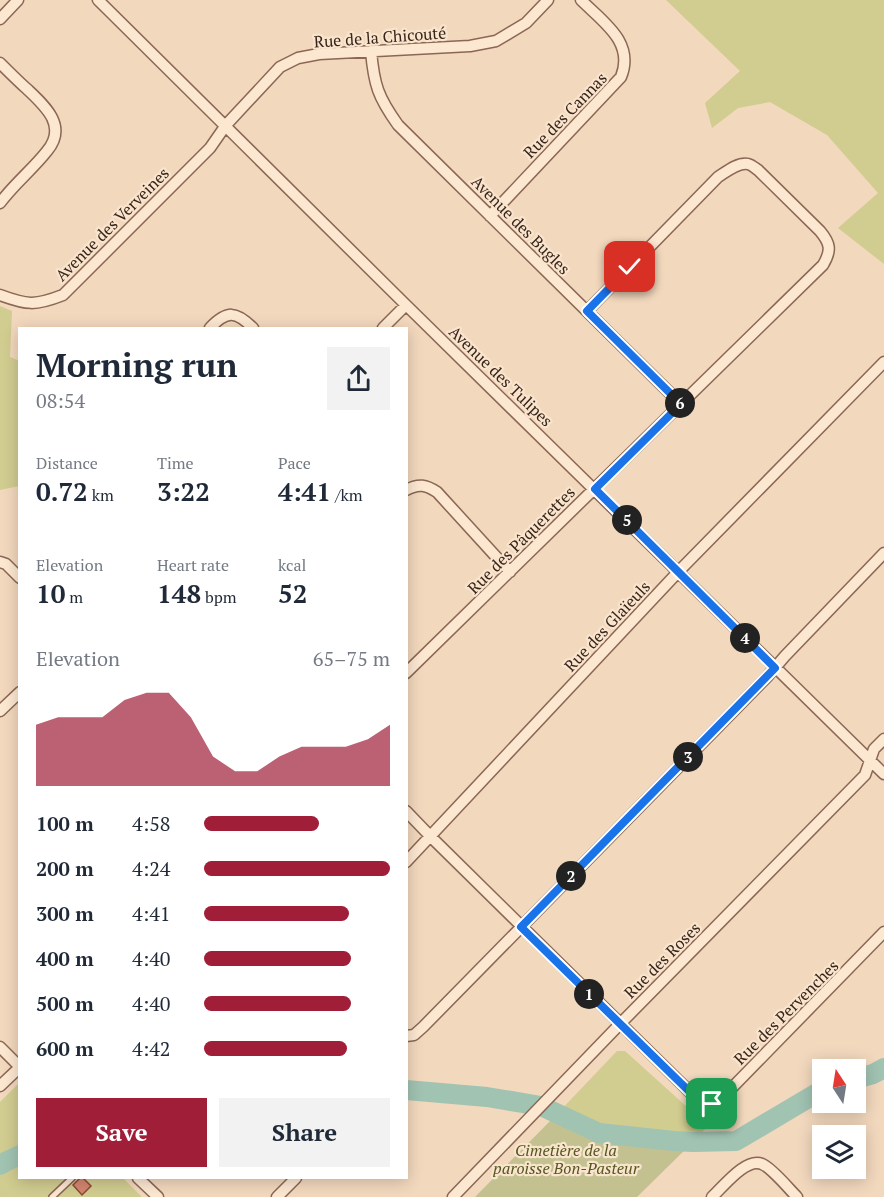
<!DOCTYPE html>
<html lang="en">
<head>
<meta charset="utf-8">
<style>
	body { margin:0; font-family:"PT Serif",serif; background:#f2f2f3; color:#1f2937; height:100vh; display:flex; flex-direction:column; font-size:22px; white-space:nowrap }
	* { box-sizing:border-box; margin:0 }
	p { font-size:20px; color:#747a83 }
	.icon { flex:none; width:33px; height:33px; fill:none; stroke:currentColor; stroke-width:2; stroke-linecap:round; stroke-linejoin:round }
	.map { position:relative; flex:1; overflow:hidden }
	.drawer { position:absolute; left:18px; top:327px; width:390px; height:852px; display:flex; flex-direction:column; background:#fff; border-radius:0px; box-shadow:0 3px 15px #0003 }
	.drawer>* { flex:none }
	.needle { width:39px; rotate:348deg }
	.tools { position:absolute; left:812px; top:1059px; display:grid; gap:12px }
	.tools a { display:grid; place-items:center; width:54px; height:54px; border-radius:0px; background:#fff; box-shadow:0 3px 15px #0003; font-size:30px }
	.pin { position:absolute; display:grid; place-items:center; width:51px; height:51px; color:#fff; margin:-26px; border-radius:12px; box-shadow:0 3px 9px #0006 }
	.km { position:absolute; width:30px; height:30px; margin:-15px; border-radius:50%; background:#222; color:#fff; font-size:16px; line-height:30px; text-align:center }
	.round { display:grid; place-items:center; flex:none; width:63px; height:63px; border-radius:0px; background:#f2f2f3 }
	.head { display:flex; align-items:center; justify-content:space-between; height:102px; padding:0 18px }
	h1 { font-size:33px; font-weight:800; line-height:45px }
	.stats { display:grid; grid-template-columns:repeat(3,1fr); gap:9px; height:102px; padding:6px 18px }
	.stats div { display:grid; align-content:center }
	.stats b { font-size:26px; font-weight:800 }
	.stats small { font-size:16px; font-weight:400 }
	.stats p { font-size:16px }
	.chart { height:168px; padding:12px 18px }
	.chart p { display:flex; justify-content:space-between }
	.chart svg { width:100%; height:108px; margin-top:6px; fill:#a01e38; opacity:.7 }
	.button { display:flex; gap:12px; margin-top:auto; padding:12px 18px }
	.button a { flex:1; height:69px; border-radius:0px; background:#a01e38; color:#fff; font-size:24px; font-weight:800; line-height:69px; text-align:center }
	.button a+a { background:#f2f2f3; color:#1f2937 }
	ul { padding:0 18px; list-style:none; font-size:20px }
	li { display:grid; grid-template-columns:96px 72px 1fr; align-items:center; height:45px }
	li i { height:15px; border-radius:8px; background:#a01e38 }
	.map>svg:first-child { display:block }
	.green { fill:#d1cc90 }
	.cemetery { fill:#c4c190 }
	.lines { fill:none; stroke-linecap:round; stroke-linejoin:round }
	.river { stroke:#a1c3b2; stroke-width:20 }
	.building { fill:#d4866f; stroke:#8d4938; stroke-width:1.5 }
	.service-casing { stroke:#8b6754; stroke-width:8 }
	.minor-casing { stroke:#8b6754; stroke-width:13 }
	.service { stroke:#fce7d1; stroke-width:5 }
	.minor { stroke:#fce7d1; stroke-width:10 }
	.route-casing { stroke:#fff; stroke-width:12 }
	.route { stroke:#1a73e8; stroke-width:8 }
	.labels { text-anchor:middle; stroke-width:4.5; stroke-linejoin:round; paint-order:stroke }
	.street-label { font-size:16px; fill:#39241a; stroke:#f9e4cd }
	.park-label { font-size:16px; font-style:italic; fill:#54581f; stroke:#f9e4cd }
</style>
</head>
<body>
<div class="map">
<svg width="884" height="1197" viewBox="0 0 884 1197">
	<rect width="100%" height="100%" fill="#f2d8bd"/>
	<!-- green -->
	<path class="green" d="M666,0H884V264L838,228L878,193L827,135L770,102L738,108L712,128L705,103L740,71Z
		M0,306L12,311L10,357L20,361L19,486L0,490Z
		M617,1051H625L708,1126L693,1142L674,1141L599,1133L558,1113Z
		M19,1083L20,1178H123L142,1197H0V1102Z"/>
	<!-- cemetery -->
	<path class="cemetery" d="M558,1113L599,1133L674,1141L693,1142L637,1197H475Z"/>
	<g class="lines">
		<!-- river -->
		<path class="river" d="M855,1079L873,1074L884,1068
			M406,1090L487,1097L541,1106L599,1133L674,1141L693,1142L736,1141L822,1090
			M0,1165L5,1162L20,1155"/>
	</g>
	<!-- building -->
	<path class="building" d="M80,1178H83L91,1186L82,1195L73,1185Z"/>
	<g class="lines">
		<!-- service casing -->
		<g class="service-casing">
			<path id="service" d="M52,1197L72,1178"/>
		</g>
		<!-- minor casing -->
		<g class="minor-casing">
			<path id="minor" d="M98,0L406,305L884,774
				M0,19L18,0
				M371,51C374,85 378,97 398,125L681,404
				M0,63C9,72 18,81 27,89C45,106 68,126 47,151C33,169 14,184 0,203
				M490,216L621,77C635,42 603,22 581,0
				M0,295C27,305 35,306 63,295L210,148L226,125L280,67L298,58L319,54L470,46L496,41L526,23L548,0
				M210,328C227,310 236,311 253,328
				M383,328L406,305
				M406,490C419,483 426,485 437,492L510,572
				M0,562L6,564L20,578
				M406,673L823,265C832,250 830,243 820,231L758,170C755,168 752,165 748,164C738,162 726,172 718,177L587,311
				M0,711L20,692
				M406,811L431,837L696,1098C706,1105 710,1105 721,1099L884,932
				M406,862L679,571L884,362
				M406,1036L414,1035L423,1027L767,677L785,656L884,553
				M0,1047L20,1067
				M0,1086L20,1067
				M138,1178L158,1197
				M277,1197L296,1178
				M453,1197L620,1024L865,775L874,749L884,739
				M712,1197C723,1187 746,1157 762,1164C772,1168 789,1189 797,1197"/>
		</g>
		<!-- service -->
		<use href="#service" class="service"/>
		<!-- minor -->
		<use href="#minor" class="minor"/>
	</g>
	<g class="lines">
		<!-- route casing -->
		<g class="route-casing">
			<path id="route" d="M630,267L587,311L681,404L595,489L775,668L521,927L696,1098L704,1104H712"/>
		</g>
		<!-- route -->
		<use href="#route" class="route"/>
	</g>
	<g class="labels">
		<!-- street labels -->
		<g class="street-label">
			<text transform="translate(380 37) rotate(-4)" y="6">Rue de la Chicouté</text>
			<text transform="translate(565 115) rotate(-46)" y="6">Rue des Cannas</text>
			<text transform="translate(112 224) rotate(-45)" y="6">Avenue des Verveines</text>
			<text transform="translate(521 225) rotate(45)" y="6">Avenue des Bugles</text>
			<text transform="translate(501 376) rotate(44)" y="6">Avenue des Tulipes</text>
			<text transform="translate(521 540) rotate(-45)" y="6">Rue des Pâquerettes</text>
			<text transform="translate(607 626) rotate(-47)" y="6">Rue des Glaïeuls</text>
			<text transform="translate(662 960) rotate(-45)" y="6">Rue des Roses</text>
			<text transform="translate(786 1012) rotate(-45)" y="6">Rue des Pervenches</text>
		</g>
		<!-- park labels -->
		<g class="park-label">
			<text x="566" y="1156">Cimetière de la<tspan x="566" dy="18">paroisse Bon-Pasteur</tspan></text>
		</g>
	</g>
</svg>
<div class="tools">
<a><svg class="needle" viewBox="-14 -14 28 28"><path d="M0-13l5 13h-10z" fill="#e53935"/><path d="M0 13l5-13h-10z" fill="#747a83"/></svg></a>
<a><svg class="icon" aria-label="layers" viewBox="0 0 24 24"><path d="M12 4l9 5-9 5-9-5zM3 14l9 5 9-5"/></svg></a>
</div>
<div class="pin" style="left:712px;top:1104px;background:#1e9e55"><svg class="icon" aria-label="arrive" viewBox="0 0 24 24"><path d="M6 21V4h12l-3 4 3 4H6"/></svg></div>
<div class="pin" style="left:630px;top:267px;background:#d93025"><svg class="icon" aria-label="check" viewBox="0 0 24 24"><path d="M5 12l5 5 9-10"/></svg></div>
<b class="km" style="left:589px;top:994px">1</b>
<b class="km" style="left:571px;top:876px">2</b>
<b class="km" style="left:688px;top:757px">3</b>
<b class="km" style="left:745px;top:638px">4</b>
<b class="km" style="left:627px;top:520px">5</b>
<b class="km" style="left:680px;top:403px">6</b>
<section class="drawer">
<div class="head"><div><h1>Morning run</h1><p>08:54</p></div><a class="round"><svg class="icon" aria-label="share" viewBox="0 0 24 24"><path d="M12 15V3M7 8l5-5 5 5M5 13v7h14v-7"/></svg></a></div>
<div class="stats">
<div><p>Distance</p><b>0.72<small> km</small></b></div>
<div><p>Time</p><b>3:22</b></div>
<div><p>Pace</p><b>4:41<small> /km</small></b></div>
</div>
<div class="stats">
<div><p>Elevation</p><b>10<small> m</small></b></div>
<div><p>Heart rate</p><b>148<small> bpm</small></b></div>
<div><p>kcal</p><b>52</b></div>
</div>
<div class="chart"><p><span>Elevation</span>65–75 m</p>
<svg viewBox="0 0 160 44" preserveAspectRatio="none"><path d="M0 44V19L10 16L20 16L30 16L40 9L50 6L60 6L70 16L80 32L90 38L100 38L110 32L120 28L130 28L140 28L150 25L160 19V44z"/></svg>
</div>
<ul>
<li><b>100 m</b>4:58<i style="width:62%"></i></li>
<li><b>200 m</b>4:24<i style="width:100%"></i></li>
<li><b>300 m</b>4:41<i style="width:78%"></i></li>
<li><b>400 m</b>4:40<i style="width:79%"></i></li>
<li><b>500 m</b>4:40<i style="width:79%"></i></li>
<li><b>600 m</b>4:42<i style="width:77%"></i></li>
</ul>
<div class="button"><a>Save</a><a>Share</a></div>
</section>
</div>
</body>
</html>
